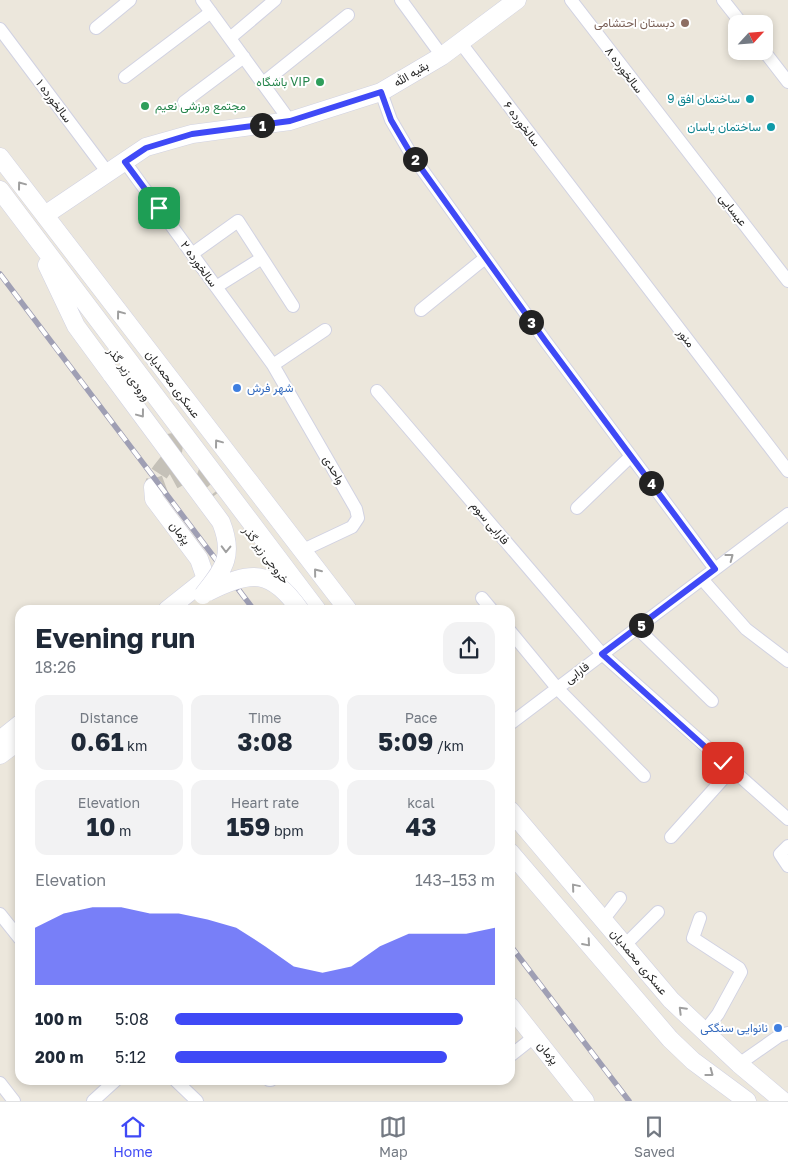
<!DOCTYPE html>
<html lang="en">
<head>
<meta charset="utf-8">
<style>
	body { margin:0; font-family:"Golos Text",Vazirmatn,sans-serif; background:#f2f2f3; color:#1f2937; height:100vh; display:flex; flex-direction:column; font-size:19px; white-space:nowrap }
	* { box-sizing:border-box; margin:0 }
	p { font-size:16px; color:#747a83 }
	.icon { flex:none; width:28px; height:28px; fill:none; stroke:currentColor; stroke-width:2; stroke-linecap:round; stroke-linejoin:round }
	.map { position:relative; flex:1; overflow:hidden }
	.panel { position:absolute; left:15px; top:605px; width:500px; height:480px; display:flex; flex-direction:column; background:#fff; border-radius:15px; box-shadow:0 2px 8px #0003 }
	.panel>* { flex:none }
	.needle { width:32px; rotate:64deg }
	.tools { position:absolute; left:728px; top:15px; display:grid; gap:10px }
	.tools a { display:grid; place-items:center; width:45px; height:45px; border-radius:10px; background:#fff; box-shadow:0 2px 8px #0003; font-size:25px }
	.pin { position:absolute; display:grid; place-items:center; width:42px; height:42px; color:#fff; margin:-21px; border-radius:10px; box-shadow:0 2px 8px #0006 }
	.km { position:absolute; width:25px; height:25px; margin:-12px; border-radius:50%; background:#222; color:#fff; font-size:14px; line-height:25px; text-align:center }
	.round { display:grid; place-items:center; flex:none; width:52px; height:52px; border-radius:15px; background:#f2f2f3 }
	.head { display:flex; align-items:center; justify-content:space-between; height:85px; padding:0 20px }
	h1 { font-size:28px; font-weight:700; line-height:38px }
	.stats { display:grid; grid-template-columns:repeat(3,1fr); gap:8px; height:85px; padding:5px 20px }
	.stats div { display:grid; align-content:center; border-radius:12px; background:#f2f2f3; text-align:center }
	.stats b { font-size:25px; font-weight:700 }
	.stats small { font-size:14px; font-weight:400 }
	.stats p { font-size:14px }
	.chart { height:140px; padding:10px 20px }
	.chart p { display:flex; justify-content:space-between }
	.chart svg { width:100%; height:90px; margin-top:5px; fill:#3f49f6; opacity:.7 }
	ul { padding:0 20px; list-style:none; font-size:16px }
	li { display:grid; grid-template-columns:80px 60px 1fr; align-items:center; height:38px }
	li i { height:12px; border-radius:6px; background:#3f49f6 }
	.dock { display:flex; justify-content:space-around; align-items:center; height:70px; border-top:1px solid #e0e1e3; background:#fff; font-size:14px; color:#747a83 }
	.dock a { display:grid; justify-items:center; gap:2px }
	.dock .on { color:#3f49f6 }
	.map>svg:first-child { display:block }
	.lines { fill:none; stroke-linecap:round; stroke-linejoin:round }
	.secondary-tunnel { stroke:#c5c1b8; stroke-width:18; stroke-dasharray:18 9; stroke-linecap:butt }
	.minor-casing { stroke:#d1d2e2; stroke-width:14 }
	.secondary-casing { stroke:#d1d2e2; stroke-width:19 }
	.minor { stroke:#fff; stroke-width:12 }
	.secondary { stroke:#fff; stroke-width:18 }
	.rail-casing { stroke:#9f9fb4; stroke-width:5.5 }
	.rail { stroke:#fff; stroke-width:4; stroke-dasharray:11; stroke-linecap:butt }
	.secondary-bridge-casing { stroke:#d1d2e2; stroke-width:19; stroke-linecap:butt }
	.secondary-bridge { stroke:#fff; stroke-width:18 }
	.oneway { stroke:#9f9f9f }
	.route-casing { stroke:#fff; stroke-width:10 }
	.route { stroke:#3f49f6; stroke-width:6 }
	.education-dot { fill:#8d6e63; stroke:#fff; stroke-width:2 }
	.leisure-dot { fill:#2e9e5b; stroke:#fff; stroke-width:2 }
	.culture-dot { fill:#0f9aa8; stroke:#fff; stroke-width:2 }
	.shop-dot { fill:#3f7fe0; stroke:#fff; stroke-width:2 }
	.labels { text-anchor:middle; stroke-width:4; stroke-linejoin:round; paint-order:stroke }
	.education-label { font-size:12px; fill:#785e54; stroke:#fff; text-anchor:end }
	.street-label { font-size:12px; fill:#2a2a2a; stroke:#fff }
	.leisure-label { font-size:12px; fill:#27864d; stroke:#fff; text-anchor:end }
	.culture-label { font-size:12px; fill:#0d838f; stroke:#fff; text-anchor:end }
	.shop-label { font-size:12px; fill:#366cbe; stroke:#fff; text-anchor:start }
</style>
</head>
<body>
<div class="map">
<svg width="788" height="1101" viewBox="0 0 788 1101">
	<rect width="100%" height="100%" fill="#ece7dc"/>
	<g class="lines">
		<!-- secondary-tunnel -->
		<path class="secondary-tunnel" d="M173,433C178,465 161,461 153,487C187,483 188,451 219,492
			M206,579L208,610"/>
		<!-- minor casing -->
		<g class="minor-casing">
			<path id="minor" d="M202,0L290,121
				M401,0L442,56
				M571,0L788,281
				M723,0L742,24
				M96,28L130,0
				M0,29L108,173
				M230,38L275,0
				M460,42L788,471
				M764,51L788,82
				M125,77L211,12
				M263,83L348,15
				M381,92L391,120L411,154L546,342L715,569
				M184,102L244,57
				M125,162L273,365L356,509L358,518L352,527L301,551
				M192,254L238,221L293,306
				M216,287L262,258
				M421,310L485,258
				M273,365L325,330
				M377,391L602,654L788,819
				M577,508L631,456
				M702,579L746,629L788,661
				M482,598L492,610
				M637,628L712,701
				M510,631L557,688L644,776
				M510,724L788,514
				M671,837L731,770
				M788,846L780,854L788,866
				M0,914L20,939
				M700,918L693,938L739,968L741,972L718,1014L704,1032
				M603,920L620,898
				M625,945L658,912
				M510,1056L534,1037
				M739,1064L779,1036L788,1033
				M175,1080L197,1101
				M269,1080H271
				M0,1083L14,1101
				M93,1101L116,1080"/>
		</g>
		<!-- secondary casing -->
		<g class="secondary-casing">
			<path id="secondary" d="M0,157L348,610
				M0,190L317,610
				M45,215L146,147L192,134L290,121L381,92L442,56L517,0
				M47,265L76,326L112,375
				M153,487L154,499L199,559L206,579L167,610
				M0,740L20,724
				M0,755L20,740
				M510,810L671,1000L739,1064L783,1101
				M510,852L670,1039L693,1061L747,1101
				M510,1006L585,1101"/>
		</g>
		<!-- minor -->
		<use href="#minor" class="minor"/>
		<!-- secondary -->
		<use href="#secondary" class="secondary"/>
		<!-- rail casing -->
		<g class="rail-casing">
			<path id="rail" d="M0,274L254,610
				M510,945L629,1101"/>
		</g>
		<!-- rail -->
		<use href="#rail" class="rail"/>
		<!-- secondary-bridge casing -->
		<g class="secondary-bridge-casing">
			<path id="secondary-bridge" d="M112,375L221,522C235,557 223,569 203,595
				M208,592C251,570 271,569 300,610"/>
		</g>
		<!-- secondary-bridge -->
		<use href="#secondary-bridge" class="secondary-bridge"/>
	</g>
	<!-- one-way arrows -->
	<defs><path id="oneway-chevron" d="M-2-3.5L2.5 0L-2 3.5" fill="none" stroke-width="1.6" stroke-linecap="round" stroke-linejoin="round" transform="scale(1.25)"/></defs>
	<g class="oneway">
		<use href="#oneway-chevron" transform="translate(21 185) rotate(-127)"/>
		<use href="#oneway-chevron" transform="translate(120 314) rotate(-127)"/>
		<use href="#oneway-chevron" transform="translate(141 414) rotate(53)"/>
		<use href="#oneway-chevron" transform="translate(218 443) rotate(-127)"/>
		<use href="#oneway-chevron" transform="translate(226 549) rotate(91)"/>
		<use href="#oneway-chevron" transform="translate(730 557) rotate(-37)"/>
		<use href="#oneway-chevron" transform="translate(317 572) rotate(-129)"/>
		<use href="#oneway-chevron" transform="translate(575 887) rotate(-130)"/>
		<use href="#oneway-chevron" transform="translate(587 943) rotate(49)"/>
		<use href="#oneway-chevron" transform="translate(682 1010) rotate(-135)"/>
		<use href="#oneway-chevron" transform="translate(710 1073) rotate(37)"/>
	</g>
	<g class="lines">
		<!-- route casing -->
		<g class="route-casing">
			<path id="route" d="M159,208L125,162L146,148L192,134L290,121L381,92L391,120L411,154L546,342L715,569L602,654L723,763"/>
		</g>
		<!-- route -->
		<use href="#route" class="route"/>
	</g>
	<!-- markers -->
	<circle class="education-dot" cx="685" cy="23" r="5"/>
	<g class="leisure-dot">
		<circle cx="320" cy="82" r="5"/>
		<circle cx="145" cy="106" r="5"/>
	</g>
	<g class="culture-dot">
		<circle cx="750" cy="99" r="5"/>
		<circle cx="771" cy="127" r="5"/>
	</g>
	<g class="shop-dot">
		<circle cx="237" cy="388" r="5"/>
		<circle cx="778" cy="1028" r="5"/>
	</g>
	<g class="labels">
		<!-- education labels -->
		<g class="education-label">
			<text x="675" y="27">دبستان احتشامی</text>
		</g>
		<!-- street labels -->
		<g class="street-label">
			<text transform="translate(624 70) rotate(53)" y="4">سالخورده ۸</text>
			<text transform="translate(411 74) rotate(-31)" y="4">بقیه الله</text>
			<text transform="translate(54 101) rotate(53)" y="4">سالخورده ۱</text>
			<text transform="translate(522 124) rotate(53)" y="4">سالخورده ۶</text>
			<text transform="translate(733 210) rotate(52)" y="4">عیسایی</text>
			<text transform="translate(199 264) rotate(54)" y="4">سالخورده ۲</text>
			<text transform="translate(686 338) rotate(53)" y="4">منور</text>
			<text transform="translate(129 374) rotate(54)" y="4">ورودی زیر گذر</text>
			<text transform="translate(173 384) rotate(53)" y="4">عسکری محمدیان</text>
			<text transform="translate(334 470) rotate(60)" y="4">واحدی</text>
			<text transform="translate(490 523) rotate(50)" y="4">فارابی سوم</text>
			<text transform="translate(180 533) rotate(52)" y="4">پژمان</text>
			<text transform="translate(266 555) rotate(53)" y="4">خروجی زیر گذر</text>
			<text transform="translate(577 673) rotate(-37)" y="4">فارابی</text>
			<text transform="translate(639 962) rotate(50)" y="4">عسکری محمدیان</text>
			<text transform="translate(548 1053) rotate(51)" y="4">پژمان</text>
		</g>
		<!-- leisure labels -->
		<g class="leisure-label">
			<text x="310" y="86">باشگاه VIP</text>
			<text x="155" y="110" text-anchor="start">مجتمع ورزشی نعیم</text>
		</g>
		<!-- culture labels -->
		<g class="culture-label">
			<text x="740" y="103">ساختمان افق 9</text>
			<text x="761" y="131">ساختمان یاسان</text>
		</g>
		<!-- shop labels -->
		<g class="shop-label">
			<text x="247" y="392">شهر فرش</text>
			<text x="768" y="1032" text-anchor="end">نانوایی سنگکی</text>
		</g>
	</g>
</svg>
<div class="tools">
<a><svg class="needle" viewBox="-14 -14 28 28"><path d="M0-13l5 13h-10z" fill="#e53935"/><path d="M0 13l5-13h-10z" fill="#747a83"/></svg></a>
</div>
<div class="pin" style="left:159px;top:208px;background:#1e9e55"><svg class="icon" aria-label="arrive" viewBox="0 0 24 24"><path d="M6 21V4h12l-3 4 3 4H6"/></svg></div>
<div class="pin" style="left:723px;top:763px;background:#d93025"><svg class="icon" aria-label="check" viewBox="0 0 24 24"><path d="M5 12l5 5 9-10"/></svg></div>
<b class="km" style="left:262px;top:125px">1</b>
<b class="km" style="left:415px;top:159px">2</b>
<b class="km" style="left:531px;top:322px">3</b>
<b class="km" style="left:651px;top:483px">4</b>
<b class="km" style="left:641px;top:625px">5</b>
<section class="panel">
<div class="head"><div><h1>Evening run</h1><p>18:26</p></div><a class="round"><svg class="icon" aria-label="share" viewBox="0 0 24 24"><path d="M12 15V3M7 8l5-5 5 5M5 13v7h14v-7"/></svg></a></div>
<div class="stats">
<div><p>Distance</p><b>0.61<small> km</small></b></div>
<div><p>Time</p><b>3:08</b></div>
<div><p>Pace</p><b>5:09<small> /km</small></b></div>
</div>
<div class="stats">
<div><p>Elevation</p><b>10<small> m</small></b></div>
<div><p>Heart rate</p><b>159<small> bpm</small></b></div>
<div><p>kcal</p><b>43</b></div>
</div>
<div class="chart"><p><span>Elevation</span>143–153 m</p>
<svg viewBox="0 0 160 44" preserveAspectRatio="none"><path d="M0 44V16L10 9L20 6L30 6L40 9L50 9L60 12L70 16L80 25L90 35L100 38L110 35L120 25L130 19L140 19L150 19L160 16V44z"/></svg>
</div>
<ul>
<li><b>100 m</b>5:08<i style="width:90%"></i></li>
<li><b>200 m</b>5:12<i style="width:85%"></i></li>
</ul>
</section>
</div>
<nav class="dock">
<a class="on"><svg class="icon" aria-label="home" viewBox="0 0 24 24"><path d="M3 11l9-7 9 7M6 9v11h12V9"/></svg>Home</a>
<a><svg class="icon" aria-label="map" viewBox="0 0 24 24"><path d="M3 6l6-2 6 2 6-2v14l-6 2-6-2-6 2zM9 4v14M15 6v14"/></svg>Map</a>
<a><svg class="icon" aria-label="saved" viewBox="0 0 24 24"><path d="M7 4h10v16l-5-4-5 4z"/></svg>Saved</a>
</nav>
</body>
</html>
